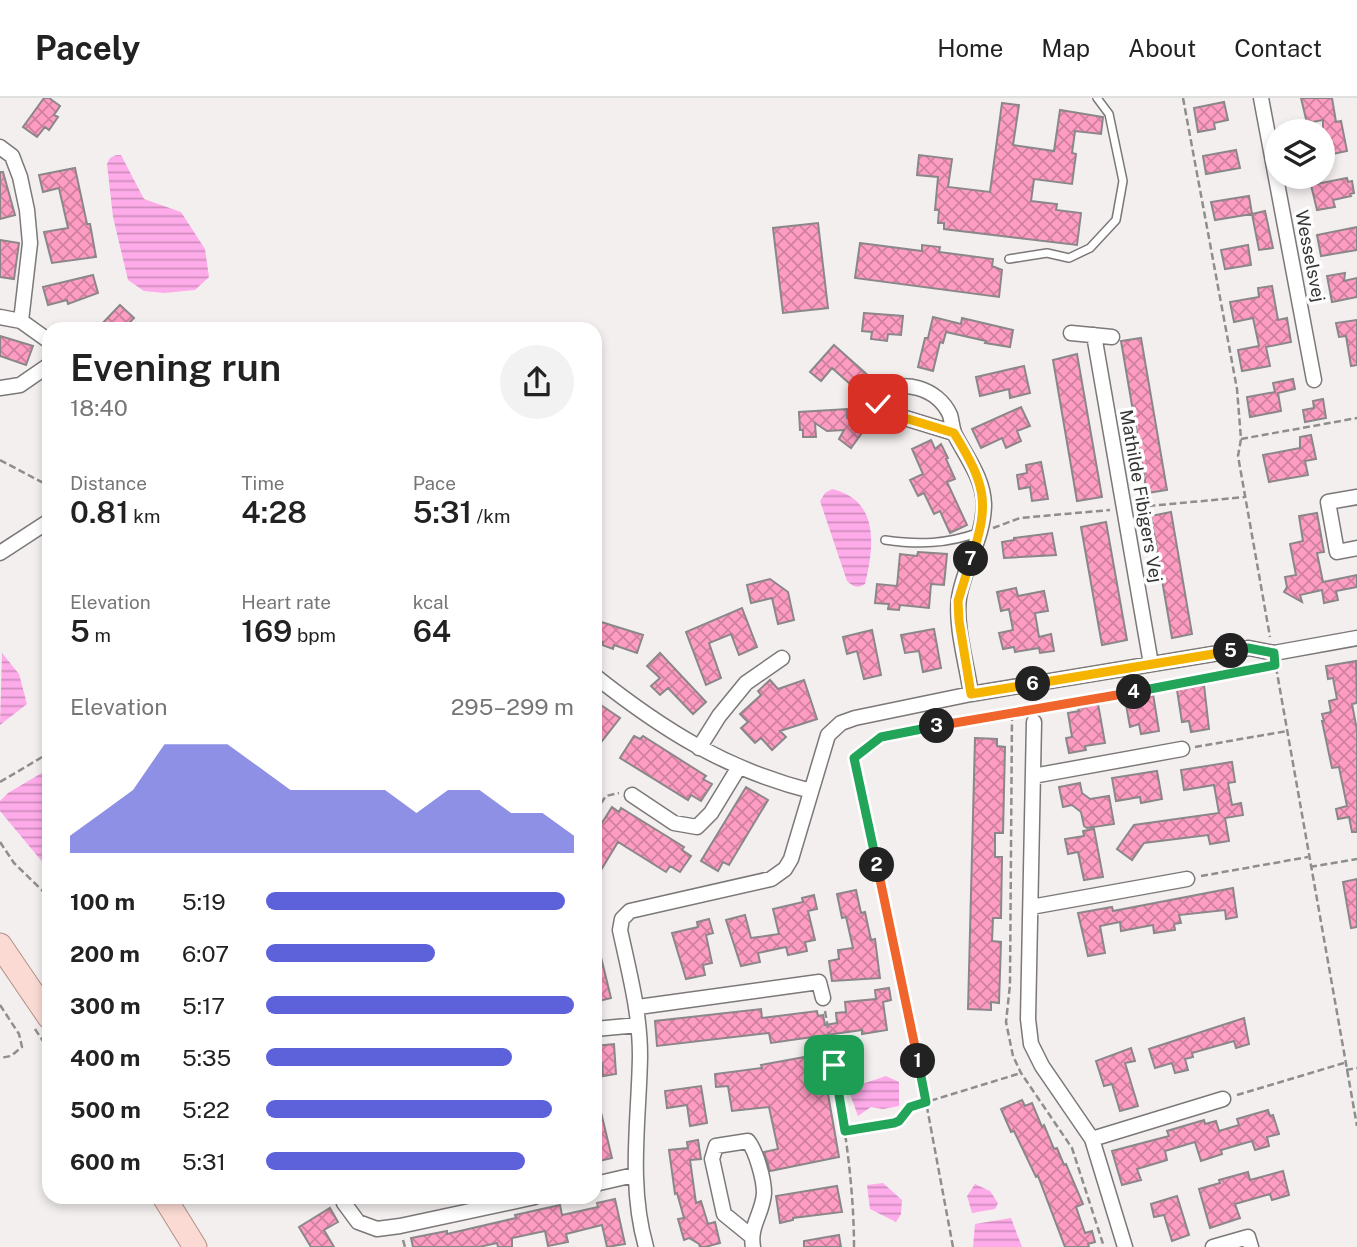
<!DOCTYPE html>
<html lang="en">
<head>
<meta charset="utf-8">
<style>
	body { margin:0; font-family:"Public Sans",sans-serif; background:#f2f2f2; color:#222; height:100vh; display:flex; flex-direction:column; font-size:26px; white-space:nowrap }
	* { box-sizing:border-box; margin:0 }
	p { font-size:23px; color:#767676 }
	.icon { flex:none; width:38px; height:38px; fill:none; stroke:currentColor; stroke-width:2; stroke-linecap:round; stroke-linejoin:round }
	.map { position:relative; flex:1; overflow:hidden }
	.drawer { position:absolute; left:42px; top:224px; width:560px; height:882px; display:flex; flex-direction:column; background:#fff; border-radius:21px; box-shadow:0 4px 10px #0003 }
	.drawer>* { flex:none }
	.tools { position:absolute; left:1265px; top:21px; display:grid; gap:14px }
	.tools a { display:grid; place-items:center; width:70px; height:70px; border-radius:50%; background:#fff; box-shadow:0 4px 10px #0003; font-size:35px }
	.pin { position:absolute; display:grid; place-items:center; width:60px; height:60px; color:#fff; margin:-30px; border-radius:14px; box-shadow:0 4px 10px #0006 }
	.km { position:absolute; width:35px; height:35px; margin:-18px; border-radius:50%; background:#222; color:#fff; font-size:19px; line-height:35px; text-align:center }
	.round { display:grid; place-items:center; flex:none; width:74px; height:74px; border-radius:37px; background:#f2f2f2 }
	.summary { display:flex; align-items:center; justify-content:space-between; height:119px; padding:0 28px }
	h1 { font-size:38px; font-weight:600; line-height:52px }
	.stats { display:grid; grid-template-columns:repeat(3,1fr); gap:10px; height:119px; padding:7px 28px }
	.stats div { display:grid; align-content:center }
	.stats b { font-size:30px; font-weight:600 }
	.stats small { font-size:19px; font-weight:400 }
	.stats p { font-size:19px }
	.chart { height:196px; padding:14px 28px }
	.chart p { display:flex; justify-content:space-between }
	.chart svg { width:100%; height:126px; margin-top:7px; fill:#5e62da; opacity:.7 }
	ul { padding:0 28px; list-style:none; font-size:23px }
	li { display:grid; grid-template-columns:112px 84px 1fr; align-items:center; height:52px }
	li i { height:18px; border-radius:9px; background:#5e62da }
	header { display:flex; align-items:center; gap:42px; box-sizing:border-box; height:98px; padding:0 35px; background:#fff; border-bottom:2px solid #e0e0e0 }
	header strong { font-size:33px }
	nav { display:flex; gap:38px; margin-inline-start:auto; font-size:24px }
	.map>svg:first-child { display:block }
	.water { fill:url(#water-rules) }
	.building { fill:url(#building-cross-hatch); stroke:#8b8789; stroke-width:2 }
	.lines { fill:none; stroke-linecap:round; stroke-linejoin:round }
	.service-casing { stroke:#7c7878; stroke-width:10 }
	.minor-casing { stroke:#7c7878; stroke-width:17 }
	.primary-casing { stroke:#b29087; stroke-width:25 }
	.path { stroke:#908d8d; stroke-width:2.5; stroke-dasharray:7 3.5; stroke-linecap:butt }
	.service { stroke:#fff; stroke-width:7 }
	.minor { stroke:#fff; stroke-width:14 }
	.primary { stroke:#fadad3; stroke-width:23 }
	.split-1-casing { stroke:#fff; stroke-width:14 }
	.split-2-casing { stroke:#fff; stroke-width:14 }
	.split-3-casing { stroke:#fff; stroke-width:14 }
	.split-4-casing { stroke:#fff; stroke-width:14 }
	.split-5-casing { stroke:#fff; stroke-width:14 }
	.split-6-casing { stroke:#fff; stroke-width:14 }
	.split-7-casing { stroke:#fff; stroke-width:14 }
	.split-8-casing { stroke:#fff; stroke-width:14 }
	.split-1 { stroke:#22a559; stroke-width:9 }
	.split-2 { stroke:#f0652b; stroke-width:9 }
	.split-3 { stroke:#22a559; stroke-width:9 }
	.split-4 { stroke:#f0652b; stroke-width:9 }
	.split-5 { stroke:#22a559; stroke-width:9 }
	.split-6 { stroke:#f5b400; stroke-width:9 }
	.split-7 { stroke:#f5b400; stroke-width:9 }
	.split-8 { stroke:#f5b400; stroke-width:9 }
	.labels { text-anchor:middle; stroke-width:7; stroke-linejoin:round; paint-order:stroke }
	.street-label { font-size:18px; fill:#333232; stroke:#fefdfd }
</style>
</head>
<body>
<header>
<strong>Pacely</strong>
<nav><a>Home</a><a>Map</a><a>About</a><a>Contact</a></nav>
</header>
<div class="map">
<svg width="1357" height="1149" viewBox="0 0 1357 1149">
	<defs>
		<pattern id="water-rules" width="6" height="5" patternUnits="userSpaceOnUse" patternTransform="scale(1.75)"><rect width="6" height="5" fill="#feabe9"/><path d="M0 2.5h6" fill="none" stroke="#ce8cbd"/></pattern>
		<pattern id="building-cross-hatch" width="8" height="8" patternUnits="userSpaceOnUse" patternTransform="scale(1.75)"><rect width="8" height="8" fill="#ff9cc2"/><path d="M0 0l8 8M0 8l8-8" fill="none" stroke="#cf809e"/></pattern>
	</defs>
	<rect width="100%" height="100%" fill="#f3efef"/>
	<!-- water -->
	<path class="water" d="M116,57H121L144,101L181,114L205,151L209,179L195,192L164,195L144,193L128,182L113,119L107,66L110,60Z
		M832,391C880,402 874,449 865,486C857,491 854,489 847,483L820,403L825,395Z
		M2,555L19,576L27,606L0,627Z
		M45,673H49V772L0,713V703L8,695Z
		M886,978L899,984V1008L883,1011L871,1009L858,1018L850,996L856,988Z
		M883,1085L902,1102L901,1116L896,1124L870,1111L867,1087Z
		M975,1086L990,1093L998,1105L995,1111L972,1115L967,1098Z
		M1011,1120L1022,1149H973L975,1126Z"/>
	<!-- building -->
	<path class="building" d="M44,0H49L60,8L54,17L58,19L49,32L45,29L37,39L23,29Z
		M1301,0H1332L1336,24L1341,23L1347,53L1323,58V22L1307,25Z
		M1224,4L1228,22L1214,25L1215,31L1198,34L1194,10Z
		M1002,5L1019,7L1013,47L1054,53L1060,12L1103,19L1101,36L1075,33L1072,55L1076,56L1072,86L1034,81L1031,103L1057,106L1056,112L1081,115L1077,147L944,131V125H938L939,112H935L938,79L917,77L919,57L952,61L948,89L990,94Z
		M1236,52L1240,70L1206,76L1203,58Z
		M75,70L87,126H90L96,159L52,165L44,134L68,130L59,90L43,94L39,77Z
		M0,74H3L15,117L0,121Z
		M1347,80L1348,84L1352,83L1354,95L1350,96L1351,98L1333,102L1335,109L1317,112L1311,87Z
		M1249,98L1252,116L1215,122L1211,104Z
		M1265,113L1273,150L1259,152L1252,116Z
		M818,125L828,210L783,215L773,130Z
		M1357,129V152L1321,158L1317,137Z
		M0,142L19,145L14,181L0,179Z
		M860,145L922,153V147L940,149L939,154L993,161L992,168L1002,172L999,199L855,180Z
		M1248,147L1251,167L1225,171L1221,152Z
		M1345,175L1344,183L1357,180V199L1332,204L1327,178Z
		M93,177L98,195L68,206L67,202L48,207L43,189Z
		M1272,188L1278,222L1287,220L1291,244L1266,249L1270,268L1242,273L1238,252L1259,248L1253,220L1234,224L1230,204L1259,199L1258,190Z
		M120,207L134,220L123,231H97Z
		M864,215L903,218L901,237L888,236L887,243L871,241L872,234L862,233Z
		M933,219L961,226L962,220L1013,232L1010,249L985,245L986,243L946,234L943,245L940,244L933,273L918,269L925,240H928Z
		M1357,222V267L1351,268L1346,238L1339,239L1336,225Z
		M0,238L33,248L26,267L0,258Z
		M1141,240L1167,392L1147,395L1121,243Z
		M834,247L870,279L858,293L832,270L821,283L810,274Z
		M1077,256L1102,399L1077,403L1053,262Z
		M1024,268L1030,295L1010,300L1009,291L980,298L976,279Z
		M1293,281L1295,291L1278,295L1281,313L1250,319L1247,299L1275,294L1273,285Z
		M1323,301L1326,320L1305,324L1303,312L1314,310L1313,303Z
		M1021,309L1030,328L1017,333L1021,343L1006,350L1002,340L981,350L972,331Z
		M847,311V320L864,332L851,350L839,341L844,332L827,333L815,325L816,339H803V332H800L799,314Z
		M1311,337L1316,361L1305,363L1308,377L1269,384L1263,357L1300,350V339Z
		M931,342L935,351L941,346L948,360L946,361L955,381L947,384L967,427L950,435L940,413L934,416L924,395L918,398L910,382L923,376L912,351Z
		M1041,364L1048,401L1032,403L1030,389L1019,391L1017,377L1027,375L1026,367Z
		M1171,414L1192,536L1172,540L1151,418Z
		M1317,415L1324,454L1317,455L1323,484L1357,477V489L1336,493L1338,502L1324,505L1322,492L1300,497L1302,504L1284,494L1287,489L1285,479L1296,477L1290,446L1303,443L1299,418Z
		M1106,424L1127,542L1102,547L1081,429Z
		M1052,435L1056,457L1004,460L1002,444L1014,442V440Z
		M918,454L947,456L944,487L931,486L929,510L900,507L899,512L888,511L889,506L875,505L877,486L897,488L900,456L917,458Z
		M770,481L788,494L794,522L778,526L772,500L751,505L747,487Z
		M1016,490L1018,498L1044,493L1048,513L1035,515L1039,539L1051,536L1054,553L1040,555L1039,550L1015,554L1014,549L1003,551L999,535L1013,532L1009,511L1001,513L997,494Z
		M742,510L757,549L739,557L731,536L709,545L721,580L706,587L686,534Z
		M598,523L643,537L637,555L614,547L613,551L602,547L603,544L595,541Z
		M934,531L941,570L923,574L919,553L905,555L901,537Z
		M872,532L881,577L864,581L857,553L847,556L843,539Z
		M660,555L706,604L693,616L668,590L660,597L651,588L660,580L647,568Z
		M1356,563L1357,605L1352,606L1357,632V734H1352L1349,719L1338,721L1336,711L1347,708L1339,669L1332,670L1322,623H1324L1322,616L1331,614L1329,603L1337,601L1333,580L1328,581L1326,568Z
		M770,582L778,591L804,582L817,621L780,633L786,639L772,652L761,640L755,645L741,630L748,624L740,616L761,597L758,593Z
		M1204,587L1209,631L1191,634L1189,623L1182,624L1177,592Z
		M1153,596L1159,633L1141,636L1139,626L1130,629L1125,601Z
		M595,603L620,620L595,652Z
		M1098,606L1105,645L1085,648L1086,652L1069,655L1066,640L1072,639L1068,615L1079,613L1078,610Z
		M634,638L640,641L643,638L706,678L703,681L712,686L701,703L691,697L688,702L620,660Z
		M975,640L997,641V648L1005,649L1003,735H995V759H1002L1001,820H993L992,843L1001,844L999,905L991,904V912L968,911Z
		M1232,664L1235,684L1228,685L1232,707L1241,705L1243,717L1225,720L1229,743L1210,746L1208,737L1144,745L1132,762L1117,751L1134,727L1219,715L1214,687L1184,692L1181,672Z
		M1157,673L1162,701L1141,705L1140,699L1116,703L1112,680Z
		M1080,685L1082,695L1090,701L1109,698L1114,726L1087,730L1084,728L1081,714L1072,707L1063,709L1059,689Z
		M746,689L768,702L729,767L723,764L718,773L701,763Z
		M612,709L619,714L621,710L684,749L682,752L691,758L680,774L670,768L666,774L618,744L595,782V736Z
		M1094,731L1103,779L1084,782L1078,754L1068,756L1065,741L1084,738L1083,733Z
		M1357,781V829L1351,830L1343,784Z
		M1233,790L1237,819L1226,821L1225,812L1179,817L1181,825L1174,826L1175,832L1154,835L1153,827L1121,833L1120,824L1100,828L1105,855L1088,858L1078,815L1112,809L1113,813Z
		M856,792L861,815L865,814L871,842L875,841L880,880L832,883L829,863L839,861L838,852L853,850L846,819L842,820L837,796Z
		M814,797L817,811L808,813L815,842L805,844L807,853L788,857L786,849L758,855L760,864L741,868L726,822L745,817L751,840L779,836L773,811L803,804L802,800Z
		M709,821L713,835L706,837L712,865L703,867L705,877L686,881L672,835L698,829L697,824Z
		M595,851H599L611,900L595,904Z
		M889,890L891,902L883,904L887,932L862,936V932L771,945L769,935L657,948L655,923L761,911L762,920L817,913L818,918L823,917L825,927L837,925L836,915L846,914L845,904L876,901L875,892Z
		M1244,920L1249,946L1236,950L1234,943L1192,955L1193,959L1185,961L1188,972L1175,975L1172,965L1155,970L1149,951Z
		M614,946L616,976L603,978L602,965L595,966V948Z
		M1131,950L1135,963L1125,965L1138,1008L1120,1013L1112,986L1104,988L1096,963Z
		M821,956L839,1059L770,1073L764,1054L778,1051L769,1009L732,1013L728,988L716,989L715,976L762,970L761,967Z
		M701,988L707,1025L690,1028L687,1007L667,1010L665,993Z
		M1022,1002L1025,1008L1032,1005L1042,1029L1044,1027L1054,1051L1057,1050L1064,1067L1066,1066L1083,1106L1076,1109L1085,1135L1092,1133L1095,1144L1088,1146L1089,1149H1065L1038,1078L1036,1079L1014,1033L1011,1034L1001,1011Z
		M595,1006H599L612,1060L595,1064Z
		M1268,1012L1270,1018L1273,1017L1279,1036L1267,1039L1269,1048L1255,1052L1252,1043L1221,1052L1222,1056L1201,1063L1195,1044L1165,1053L1167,1062L1137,1071L1141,1082L1122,1087L1112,1053L1169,1038L1167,1033L1204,1022L1205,1026L1216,1023L1219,1033L1239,1027L1237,1021Z
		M698,1042L701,1061L690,1062L696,1105L701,1103L708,1126L715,1124L720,1145L705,1149H700L699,1146L689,1140L684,1142L678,1121L684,1120L677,1095L675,1096L669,1052L688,1050L687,1044Z
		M1283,1073L1289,1097L1272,1102L1270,1096L1235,1106L1240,1120L1210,1130L1199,1091L1220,1085L1219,1082L1248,1074L1250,1082Z
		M837,1088L842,1114L793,1120V1122L780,1125L776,1098Z
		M1177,1098L1189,1137L1172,1143L1164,1117L1154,1119L1151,1106Z
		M615,1101L625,1146L607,1149L602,1127L566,1136L568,1144L548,1148L545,1133L512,1140V1149H498L497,1145L479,1149H413L411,1140L447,1133V1136L516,1120L515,1117L560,1107L562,1117L598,1109L597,1105Z
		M330,1110L338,1124L324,1132L334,1149H311L299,1129Z
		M839,1137L841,1149H804V1143Z"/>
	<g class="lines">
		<!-- service casing -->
		<g class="service-casing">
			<path id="service" d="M1009,161L1047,155L1069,160L1090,150L1116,122L1123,83L1109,16L1097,0
				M885,442C919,447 947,446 980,434"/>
		</g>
		<!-- minor casing -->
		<g class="minor-casing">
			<path id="minor" d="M1261,0L1314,282
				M0,49L12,58L20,79L27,112L30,145L21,223
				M0,219L21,223L49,243
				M1071,235L1112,239
				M1094,237L1151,566
				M0,290L20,287L49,267
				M954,335L882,313L878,306V297C901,279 938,290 950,317C952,323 952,331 955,337C967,360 983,380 984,406C984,439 964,468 959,500C955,528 967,567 971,596
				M1357,399L1328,404L1337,454L1357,450
				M0,455L49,423
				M595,578C663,632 727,672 811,693
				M1034,624L1028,921L1031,946L1042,968L1092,1041L1125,1149
				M699,650L719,618L746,585L782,560
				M1033,678L1182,651
				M632,697L674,725L697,729L711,715L739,669
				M1031,809L1187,781
				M638,909L819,884L823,900
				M595,931L638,927
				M1092,1041L1223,1001
				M595,1086L634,1077
				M342,1099L344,1105L358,1124L377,1131L400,1128L535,1099
				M751,1138L724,1116L712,1061L716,1048L748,1043C756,1053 764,1081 764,1095C763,1115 749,1128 753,1149
				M646,1149C628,1086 639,1022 640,958C640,914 629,874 620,832L622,821L630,813L771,781L785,771L791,761L828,637L841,625L855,620L971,596L1249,550L1274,555L1357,540
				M1213,1149L1248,1139L1251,1149"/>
		</g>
		<!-- primary casing -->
		<g class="primary-casing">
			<path id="primary" d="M0,847L49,919
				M164,1099L195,1149"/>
		</g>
		<!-- path -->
		<path class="path" d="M1183,0L1237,291L1241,341L1238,358L1270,539
			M1241,341L1357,320
			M0,362L49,388
			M1138,409L1245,399
			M993,430L1020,420L1110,412
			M1276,569L1357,1028
			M1038,611L1269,568
			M1012,616L1010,887L1006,924L1013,958L1021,975L1072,1050L1104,1149
			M1195,649L1287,633
			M0,684L49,655
			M595,714L606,698L619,695
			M0,744L14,765L49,799
			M1310,769L1357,761
			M1201,778L1308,759
			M0,907L19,936L22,949L11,958L0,960
			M825,913C838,991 854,1070 854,1149
			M35,931L49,952
			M1346,972L1357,970
			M1237,997L1344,965
			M845,1033L894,1025L899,1023L910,1009L1021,975
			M142,1099L147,1108
			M403,1142L405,1149
			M953,1149L926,1004L854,660L881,639L1028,612"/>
		<!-- service -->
		<use href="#service" class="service"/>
		<!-- minor -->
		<use href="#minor" class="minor"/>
		<!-- primary -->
		<use href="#primary" class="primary"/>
	</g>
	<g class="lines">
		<!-- split-1 casing -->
		<g class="split-1-casing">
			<path id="split-1" d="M834,967L845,1033L894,1025L899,1023L910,1009L926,1004L918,963"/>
		</g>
		<!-- split-2 casing -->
		<g class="split-2-casing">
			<path id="split-2" d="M877,767L918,963"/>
		</g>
		<!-- split-3 casing -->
		<g class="split-3-casing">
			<path id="split-3" d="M877,767L854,660L881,639L937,628"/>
		</g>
		<!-- split-4 casing -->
		<g class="split-4-casing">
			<path id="split-4" d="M937,628L1134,594"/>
		</g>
		<!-- split-5 casing -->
		<g class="split-5-casing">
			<path id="split-5" d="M1134,594L1275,567L1274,555L1248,550L1231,553"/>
		</g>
		<!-- split-6 casing -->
		<g class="split-6-casing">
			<path id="split-6" d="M1033,586L1231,553"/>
		</g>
		<!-- split-7 casing -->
		<g class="split-7-casing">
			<path id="split-7" d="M971,461L958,503L959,523L971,596L1033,586"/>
		</g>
		<!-- split-8 casing -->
		<g class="split-8-casing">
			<path id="split-8" d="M878,306L882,313L954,335C985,386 991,404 971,461"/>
		</g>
		<!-- split-1 -->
		<use href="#split-1" class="split-1"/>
		<!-- split-2 -->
		<use href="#split-2" class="split-2"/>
		<!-- split-3 -->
		<use href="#split-3" class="split-3"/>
		<!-- split-4 -->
		<use href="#split-4" class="split-4"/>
		<!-- split-5 -->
		<use href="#split-5" class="split-5"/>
		<!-- split-6 -->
		<use href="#split-6" class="split-6"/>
		<!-- split-7 -->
		<use href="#split-7" class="split-7"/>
		<!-- split-8 -->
		<use href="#split-8" class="split-8"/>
	</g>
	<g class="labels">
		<!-- street labels -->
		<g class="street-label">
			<text transform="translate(1310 158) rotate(79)" y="6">Wesselsvej</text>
			<text transform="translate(1141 398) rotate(80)" y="6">Mathilde Fibigers Vej</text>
		</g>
	</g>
</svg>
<div class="tools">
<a><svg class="icon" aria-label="layers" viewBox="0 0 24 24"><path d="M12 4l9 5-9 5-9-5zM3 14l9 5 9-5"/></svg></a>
</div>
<div class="pin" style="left:834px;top:967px;background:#1e9e55"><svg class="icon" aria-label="arrive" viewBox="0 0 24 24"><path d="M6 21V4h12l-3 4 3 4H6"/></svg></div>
<div class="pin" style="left:878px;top:306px;background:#d93025"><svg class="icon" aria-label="check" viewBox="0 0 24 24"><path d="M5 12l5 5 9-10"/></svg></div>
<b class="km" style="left:918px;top:963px">1</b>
<b class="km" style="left:877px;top:767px">2</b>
<b class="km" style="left:937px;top:628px">3</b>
<b class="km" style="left:1134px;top:594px">4</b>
<b class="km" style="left:1231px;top:553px">5</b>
<b class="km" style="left:1033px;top:586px">6</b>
<b class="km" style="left:971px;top:461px">7</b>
<section class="drawer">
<div class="summary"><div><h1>Evening run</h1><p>18:40</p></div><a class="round"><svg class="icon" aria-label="share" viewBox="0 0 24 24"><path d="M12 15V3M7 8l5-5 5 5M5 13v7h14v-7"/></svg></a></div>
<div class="stats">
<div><p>Distance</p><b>0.81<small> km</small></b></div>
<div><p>Time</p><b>4:28</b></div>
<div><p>Pace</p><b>5:31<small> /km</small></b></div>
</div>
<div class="stats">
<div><p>Elevation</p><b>5<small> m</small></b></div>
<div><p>Heart rate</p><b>169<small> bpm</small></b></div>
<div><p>kcal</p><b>64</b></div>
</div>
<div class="chart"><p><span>Elevation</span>295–299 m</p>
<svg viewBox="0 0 160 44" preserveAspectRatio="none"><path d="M0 44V38L10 30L20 22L30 6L40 6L50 6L60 14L70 22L80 22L90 22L100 22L110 30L120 22L130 22L140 30L150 30L160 38V44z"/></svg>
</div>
<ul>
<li><b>100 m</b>5:19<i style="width:97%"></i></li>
<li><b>200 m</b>6:07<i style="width:55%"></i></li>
<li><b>300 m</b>5:17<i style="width:100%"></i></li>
<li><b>400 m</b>5:35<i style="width:80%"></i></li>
<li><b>500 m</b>5:22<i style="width:93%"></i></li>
<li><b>600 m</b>5:31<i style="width:84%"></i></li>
</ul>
</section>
</div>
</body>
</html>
